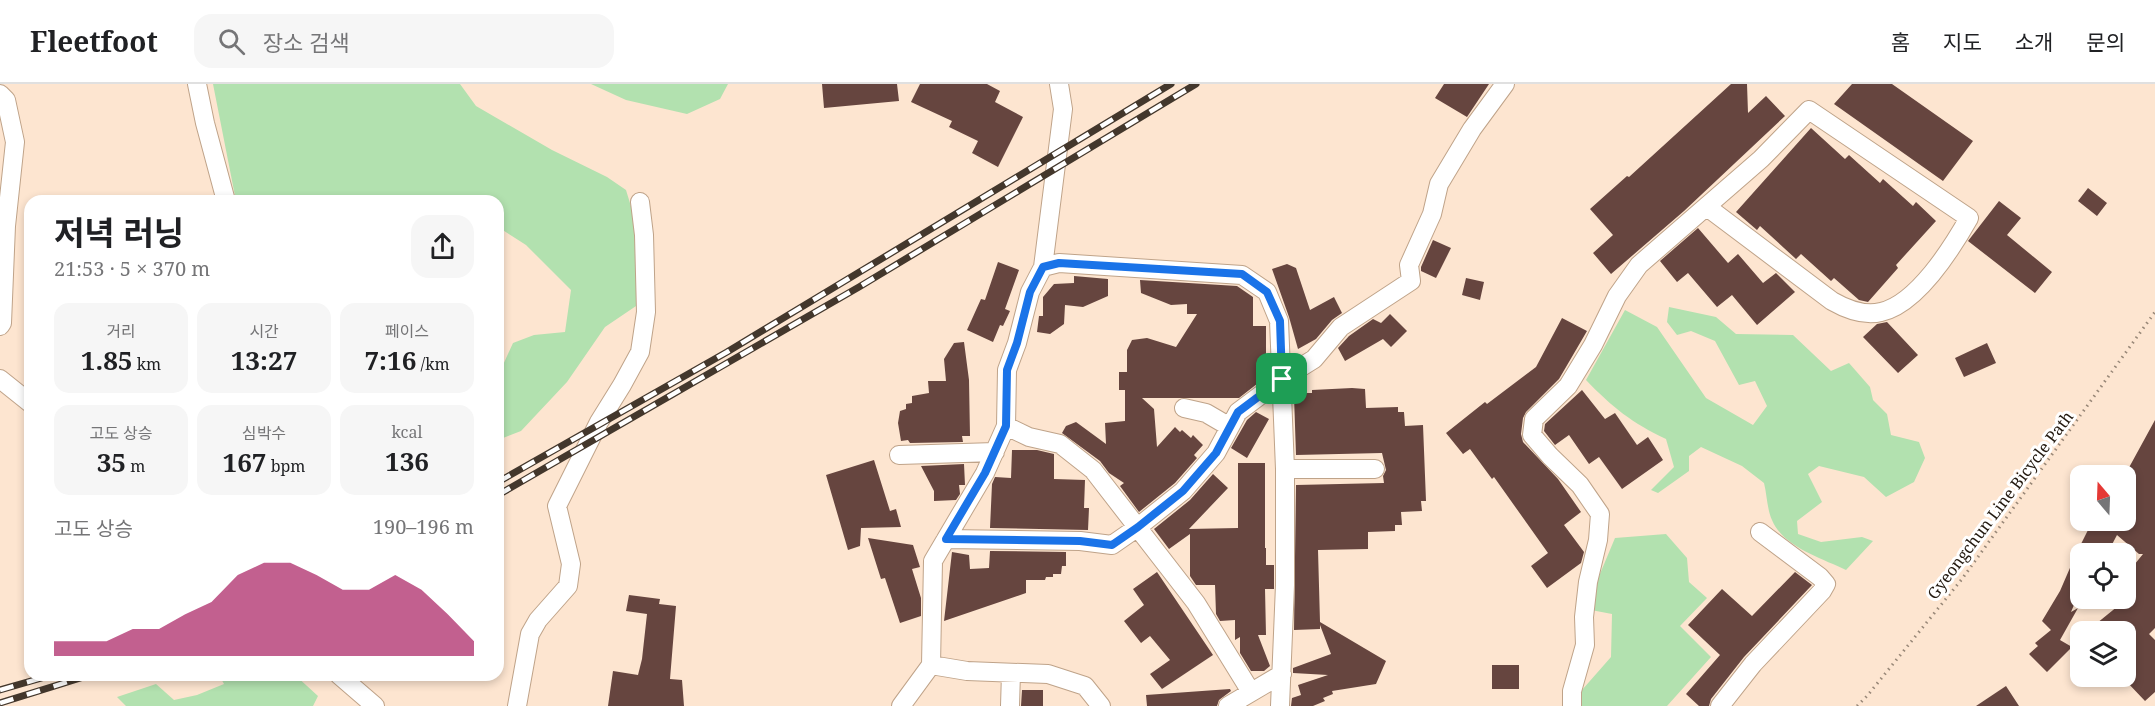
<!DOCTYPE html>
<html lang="ko">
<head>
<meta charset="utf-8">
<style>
	body { margin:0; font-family:"Noto Serif","Noto Sans KR",serif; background:#f6f6f6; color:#202124; height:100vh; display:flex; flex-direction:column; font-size:22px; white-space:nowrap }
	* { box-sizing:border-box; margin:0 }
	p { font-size:20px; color:#757577 }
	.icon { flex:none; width:33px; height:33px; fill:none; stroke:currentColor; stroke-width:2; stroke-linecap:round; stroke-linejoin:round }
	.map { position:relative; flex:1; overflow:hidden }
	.details { position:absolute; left:24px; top:111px; width:480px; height:486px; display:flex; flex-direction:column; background:#fff; border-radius:18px; box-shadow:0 3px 9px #0003 }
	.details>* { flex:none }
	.needle { width:39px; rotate:341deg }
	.controls { position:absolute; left:2070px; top:381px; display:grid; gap:12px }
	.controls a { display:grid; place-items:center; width:66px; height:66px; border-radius:12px; background:#fff; box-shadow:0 3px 9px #0003; font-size:30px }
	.pin { position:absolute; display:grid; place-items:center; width:51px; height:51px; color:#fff; margin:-26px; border-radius:12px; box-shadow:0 3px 9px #0006 }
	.round { display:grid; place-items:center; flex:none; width:63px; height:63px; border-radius:18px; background:#f6f6f6 }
	.head { display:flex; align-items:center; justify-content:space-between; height:102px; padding:0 30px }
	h1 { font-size:33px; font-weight:700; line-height:45px }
	.metrics { display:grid; grid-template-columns:repeat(3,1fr); gap:9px; height:102px; padding:6px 30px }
	.metrics div { display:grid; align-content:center; border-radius:15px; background:#f6f6f6; text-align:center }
	.metrics b { font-size:26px; font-weight:700 }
	.metrics small { font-size:16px; font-weight:400 }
	.metrics p { font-size:16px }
	.chart { height:168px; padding:12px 30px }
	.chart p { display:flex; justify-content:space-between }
	.chart svg { width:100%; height:108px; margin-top:6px; fill:#a91d60; opacity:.7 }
	header { display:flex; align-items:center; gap:36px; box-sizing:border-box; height:84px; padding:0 30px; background:#fff; border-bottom:2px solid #e0e0e0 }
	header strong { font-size:28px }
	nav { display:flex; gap:33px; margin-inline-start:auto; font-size:21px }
	.search { width:420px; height:54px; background:#f6f6f6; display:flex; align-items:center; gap:15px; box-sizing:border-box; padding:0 21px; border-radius:18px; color:#757577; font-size:22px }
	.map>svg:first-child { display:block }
	.green { fill:#b2e1af }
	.building { fill:#66453f }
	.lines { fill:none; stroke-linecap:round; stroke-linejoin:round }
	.minor-casing { stroke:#bfa389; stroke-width:20 }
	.path { stroke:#988777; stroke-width:3; stroke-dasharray:1.5 4.5; stroke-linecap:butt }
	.minor { stroke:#fff; stroke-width:18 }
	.rail-casing { stroke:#43372c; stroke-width:7 }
	.rail { stroke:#fff; stroke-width:4.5; stroke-dasharray:14; stroke-linecap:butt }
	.route-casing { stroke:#fff; stroke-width:12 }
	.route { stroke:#1a73e8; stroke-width:8 }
	.labels { text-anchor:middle; stroke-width:6; stroke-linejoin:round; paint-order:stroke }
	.street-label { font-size:16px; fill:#23190f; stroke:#fff }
</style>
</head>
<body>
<header>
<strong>Fleetfoot</strong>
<div class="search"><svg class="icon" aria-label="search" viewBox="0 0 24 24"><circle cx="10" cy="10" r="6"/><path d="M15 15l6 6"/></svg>장소 검색</div>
<nav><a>홈</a><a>지도</a><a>소개</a><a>문의</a></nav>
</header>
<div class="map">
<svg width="2155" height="622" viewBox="0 0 2155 622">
	<rect width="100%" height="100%" fill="#fde5d0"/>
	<!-- green -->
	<path class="green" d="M213,0H460L476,22L552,66L607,93L626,106L633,129L639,177V220L605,243L567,298L521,347L498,356V292L513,259L534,251L565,248L571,206L526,161L498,143V117H236Z
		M591,0H728L720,15L687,30L626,16Z
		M1669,223L1716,233L1736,250L1793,251L1831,287L1849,279L1870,303L1873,316L1887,330L1891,351L1919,358L1925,374L1914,398L1886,413L1864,393L1819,382L1808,390L1822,418L1797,437L1798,450L1821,458L1862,453L1873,457L1846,486C1821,474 1783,463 1772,436C1767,425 1767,411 1764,399L1742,382L1701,363L1689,372V387L1658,409L1651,406L1674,383L1666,355C1632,339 1612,323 1586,296L1625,226L1657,243L1706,314L1753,341L1767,322L1755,297L1739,301L1715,257L1691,247L1677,251L1667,238Z
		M1666,450L1687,474L1689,498L1707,514L1680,542L1711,573L1667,622H1580L1582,606L1611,573L1612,530L1591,526L1597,497L1615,454Z
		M219,591H295L318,612L313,622H126L117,613L156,600L174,616L197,611L224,600Z"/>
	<!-- building -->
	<path class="building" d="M822,0H897L899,17L824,24Z
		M920,0H987L1000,7L995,18L1023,33L998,83L972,69L978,57L949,43L952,37L911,18Z
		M1444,0H1489L1467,33L1435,14Z
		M1731,0H1747L1748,29L1766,12L1785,32L1684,127L1611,190L1593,169L1613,151L1590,125L1627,92L1629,93Z
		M1852,0H1892L1973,57L1943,97L1834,20Z
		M1811,44L1845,75L1849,71L1880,99L1883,95L1913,122L1916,118L1936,137L1896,181L1898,184L1868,218L1859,216L1834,194L1831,197L1801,170L1796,175L1760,142L1757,146L1736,128Z
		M2088,104L2107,119L2097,132L2078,117Z
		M1999,117L2021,134L2007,151L2052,188L2035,209L1968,157Z
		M1698,144L1728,179L1738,170L1763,199L1776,189L1795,208L1757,241L1732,211L1717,223L1688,189L1677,198L1660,177Z
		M1433,156L1451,164L1436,194L1421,187V183Z
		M998,178L1019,186L1005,225L1010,227L1003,242L1000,241L993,258L967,246L981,215L985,216Z
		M1287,180L1296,184L1310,226L1334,213L1342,229L1332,236L1316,255L1298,265L1289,233L1272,185Z
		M1074,192L1108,195V212L1083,223L1065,221L1064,240L1050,250L1037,248L1039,232H1043V213L1054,200L1074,199Z
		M1466,194L1484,198L1480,216L1462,211Z
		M1140,196L1237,202L1253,213V242H1266V273H1261L1262,296L1239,314H1142L1154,325L1157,363L1175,343L1180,348L1182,346L1191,354L1193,351L1203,361L1194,371L1197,374L1175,399L1139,428L1120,402L1124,399L1109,389L1100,377L1062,349L1066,342L1076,338L1106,360L1105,339L1125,337V306H1119V288H1127V266L1132,256L1147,254L1176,263L1197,230H1187V220L1171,221L1141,209Z
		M1390,230L1407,247L1391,263L1383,255L1345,277L1338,264L1349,252L1373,235L1381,239Z
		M1562,234L1587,247L1559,295L1526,328L1523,334L1521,350L1523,358L1558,395L1581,428L1564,441L1584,468L1581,479L1547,504L1531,482L1548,469L1494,393L1492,395L1470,365L1463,370L1446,349L1485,318L1487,320L1536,283Z
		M1887,238L1918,271L1898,289L1863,253L1877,240Z
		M964,258L969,296L970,352H962L963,358L910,359L908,356L901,357L898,339L900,327L906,325V320L912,319V312L929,309L928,297H946L944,275L954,259Z
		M1987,259L1996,279L1964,293L1955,274Z
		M1352,304L1365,305L1366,324L1398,323V328H1404L1405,342L1423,341L1426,417H1421L1422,427L1401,428L1402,441H1395V447L1368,448V465L1318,466L1320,538L1386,577L1376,600L1332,607L1333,610L1323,614L1325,617L1313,622H1291L1292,614L1301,611L1298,601L1328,591L1293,589V584L1331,570L1320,541V545L1294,546L1296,401L1384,399L1383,392L1386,386L1382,369L1296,371L1294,312H1302V309H1312V306Z
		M1582,306L1605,335L1615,329L1637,361L1648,353L1663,376L1622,405L1599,373L1589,380L1569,351L1555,361L1544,347L1545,340Z
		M1256,328L1269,335L1247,374L1231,364L1247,336Z
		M2155,336V544L2149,550L2155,556V608L2145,617L2126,597V585L2135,576L2126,564V548H2086L2118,522L2108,514H2126V491L2143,470H2139L2117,451L2107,470H2080V507L2071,528L2078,524L2060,556L2072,563L2047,588L2029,570L2038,562L2035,559L2051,546L2042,537L2060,507L2076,470L2093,436H2126V389Z
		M1012,366H1037L1054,370V395L1085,396L1084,424H1089L1088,446L990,444L992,400L995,393L1011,394Z
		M874,376L890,427L896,425L901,443L861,444L860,462L848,466L826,391Z
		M1238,379H1265V464H1266V481H1274V505H1265L1266,551H1258L1270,582L1264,587H1251L1240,569V553L1235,556V536L1220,537L1216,530L1215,501H1196L1190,492V450L1169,465L1154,445L1190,416L1213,390L1228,404L1189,445L1238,444Z
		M964,380L965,401H959L960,410L956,416L934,417V407L921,382Z
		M868,454L913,461L920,483L912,485L921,514V532L900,539L885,494L881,495Z
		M990,467L1066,468V482H1062L1061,490H1053V493H1046L1045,496H1026V509L944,537L952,468L969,471L970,485L989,484Z
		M1157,488L1213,571L1162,605L1150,590L1170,576L1150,552L1141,559L1124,537L1144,521L1133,505Z
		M1795,488L1812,501L1744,573L1711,615L1709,622H1699L1686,610L1720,571L1688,541L1722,505L1752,532Z
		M629,511L660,515L659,520L676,522L670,595L682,596L684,622H608L613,587L638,591L642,575L647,530L626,527Z
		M1492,581H1519V605H1492Z
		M2006,602L2019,622H1976Z
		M1230,605L1231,607L1219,616L1217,622H1147L1146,611Z
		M1022,606H1043V622H1021Z"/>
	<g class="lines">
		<!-- minor casing -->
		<g class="minor-casing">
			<path id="minor" d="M197,0L205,39L226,117
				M0,10L6,16L15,58L6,142L2,239L0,242
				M1043,183L1059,179L1242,191L1267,208L1279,237L1285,385V501L1280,622
				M0,295L30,319
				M1184,324L1206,329L1230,343
				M1006,342L1029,353L1060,360L1093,386L1196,519L1251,608
				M899,371L995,368
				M1285,385H1375
				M946,455L1080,457L1112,461L1138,443L1183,407L1216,369L1238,328L1282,295L1314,275L1341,243L1411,197L1409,181L1432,130L1439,100L1472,45L1505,0
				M931,581L967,587L1048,590L1085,602L1101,622
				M339,591L375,622
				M517,622L530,550L538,536L568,502L571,480L557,422L599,338L622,301L640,268L646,228L644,151L640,118
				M901,622L931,581L933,477L985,389L1006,342L1007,286L1017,259L1030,208L1043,183L1063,25L1059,0
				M1010,622L1011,589
				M1228,622L1282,590
				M1572,622V607L1585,561L1584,533L1588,498L1598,456L1600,430L1580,401L1550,372L1532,351L1534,335L1568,302L1593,261L1617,212L1639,181L1761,75L1809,26L1969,134C1952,164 1917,220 1881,228C1865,232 1846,225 1832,217L1707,123
				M1720,622L1753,580L1822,507L1826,500L1820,493L1760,448"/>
		</g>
		<!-- path -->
		<path class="path" d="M1857,622L1867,612L1962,495L2155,228"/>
		<!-- minor -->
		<use href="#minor" class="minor"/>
		<!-- rail casing -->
		<g class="rail-casing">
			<path id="rail" d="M498,398L727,268L1171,0
				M498,411L859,203L1196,0
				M0,606L52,591
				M0,619L90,591"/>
		</g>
		<!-- rail -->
		<use href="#rail" class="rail"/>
	</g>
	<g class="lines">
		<!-- route casing -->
		<g class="route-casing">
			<path id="route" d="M1059,179L1242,190L1267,208L1280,237L1282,295L1238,328L1216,369L1183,407L1138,443L1112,461L1080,457L946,455L985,389L1006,342L1007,286L1017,259L1030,208L1043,183Z"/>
		</g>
		<!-- route -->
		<use href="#route" class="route"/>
	</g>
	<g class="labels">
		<!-- street labels -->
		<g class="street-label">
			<text transform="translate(2000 421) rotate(-53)" y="6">Gyeongchun Line Bicycle Path</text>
		</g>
	</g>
</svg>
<div class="controls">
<a><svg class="needle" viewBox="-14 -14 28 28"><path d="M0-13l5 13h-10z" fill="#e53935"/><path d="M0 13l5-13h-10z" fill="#757577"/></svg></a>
<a><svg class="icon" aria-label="locate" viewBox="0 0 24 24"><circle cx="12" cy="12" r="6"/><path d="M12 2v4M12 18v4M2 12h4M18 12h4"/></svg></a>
<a><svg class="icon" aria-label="layers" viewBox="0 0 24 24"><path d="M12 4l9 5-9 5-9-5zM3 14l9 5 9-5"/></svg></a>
</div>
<div class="pin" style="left:1282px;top:295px;background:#1e9e55"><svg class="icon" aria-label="arrive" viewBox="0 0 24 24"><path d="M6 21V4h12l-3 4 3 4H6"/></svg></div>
<section class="details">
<div class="head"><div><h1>저녁 러닝</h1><p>21:53 · 5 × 370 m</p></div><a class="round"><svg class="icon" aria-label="share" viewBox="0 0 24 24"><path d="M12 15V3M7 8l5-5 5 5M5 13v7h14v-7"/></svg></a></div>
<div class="metrics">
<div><p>거리</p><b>1.85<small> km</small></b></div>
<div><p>시간</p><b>13:27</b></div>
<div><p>페이스</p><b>7:16<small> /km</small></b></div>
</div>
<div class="metrics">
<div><p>고도 상승</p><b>35<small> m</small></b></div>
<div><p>심박수</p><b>167<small> bpm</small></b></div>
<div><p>kcal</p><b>136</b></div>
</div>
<div class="chart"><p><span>고도 상승</span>190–196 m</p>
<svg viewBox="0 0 160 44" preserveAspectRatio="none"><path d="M0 44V38L10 38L20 38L30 33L40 33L50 27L60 22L70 11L80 6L90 6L100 11L110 17L120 17L130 11L140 17L150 27L160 38V44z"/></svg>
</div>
</section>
</div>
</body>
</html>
